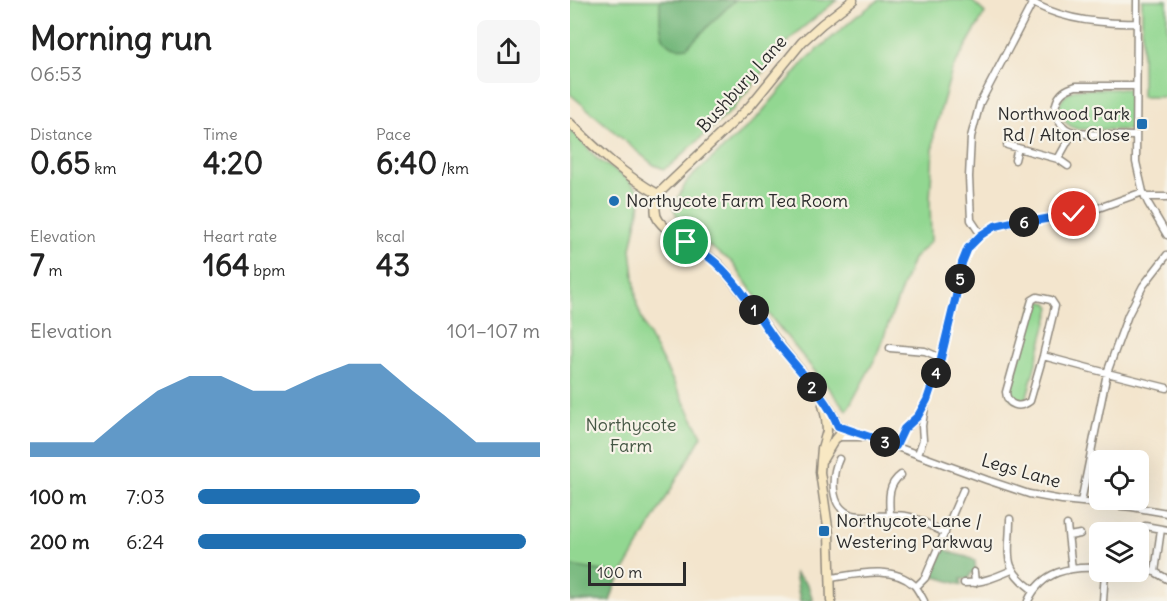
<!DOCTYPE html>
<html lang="en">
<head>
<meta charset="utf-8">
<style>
	body { margin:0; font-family:Delius,sans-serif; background:#f6f6f6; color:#222; height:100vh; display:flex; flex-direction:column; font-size:22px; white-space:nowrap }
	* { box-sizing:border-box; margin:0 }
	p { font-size:20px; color:#767676 }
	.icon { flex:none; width:33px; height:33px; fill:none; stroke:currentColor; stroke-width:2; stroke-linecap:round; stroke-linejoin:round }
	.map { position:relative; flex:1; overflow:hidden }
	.details { display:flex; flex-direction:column; background:#fff; width:570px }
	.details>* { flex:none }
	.tools { position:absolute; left:519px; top:450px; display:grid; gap:12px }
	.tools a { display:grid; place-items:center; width:60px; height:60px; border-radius:9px; background:#fff; box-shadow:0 6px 24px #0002; font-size:30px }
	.scale { position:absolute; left:18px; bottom:15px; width:98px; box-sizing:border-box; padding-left:6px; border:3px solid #2b2b2b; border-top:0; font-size:16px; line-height:21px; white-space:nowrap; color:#2b2b2b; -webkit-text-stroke:4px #f7f3e8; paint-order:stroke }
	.pin { position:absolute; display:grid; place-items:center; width:51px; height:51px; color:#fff; margin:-26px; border:3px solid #fff; border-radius:50%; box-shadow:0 2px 6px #0007 }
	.km { position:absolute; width:30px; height:30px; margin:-15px; border-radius:50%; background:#222; color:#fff; font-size:16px; line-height:30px; text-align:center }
	.round { display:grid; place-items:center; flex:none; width:63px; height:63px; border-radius:9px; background:#f6f6f6 }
	.headline { display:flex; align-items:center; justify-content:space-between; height:102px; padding:0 30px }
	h1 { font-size:33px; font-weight:700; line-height:45px }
	.metrics { display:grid; grid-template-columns:repeat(3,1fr); gap:9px; height:102px; padding:6px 30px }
	.metrics div { display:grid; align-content:center }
	.metrics b { font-size:30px; font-weight:700 }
	.metrics small { font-size:16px; font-weight:400 }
	.metrics p { font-size:16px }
	.chart { height:168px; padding:12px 30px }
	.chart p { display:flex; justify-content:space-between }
	.chart svg { width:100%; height:108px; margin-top:6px; fill:#1f6fb2; opacity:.7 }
	ul { padding:0 30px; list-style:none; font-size:20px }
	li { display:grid; grid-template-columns:96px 72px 1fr; align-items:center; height:45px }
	li i { height:15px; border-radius:8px; background:#1f6fb2 }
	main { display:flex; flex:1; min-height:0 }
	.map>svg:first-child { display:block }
	.green { fill:#92d791; stroke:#5e815e; stroke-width:1.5 }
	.forest { fill:#75b87b; stroke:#507253; stroke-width:1.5 }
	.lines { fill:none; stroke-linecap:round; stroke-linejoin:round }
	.street-casing { stroke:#8f887c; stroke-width:9 }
	.secondary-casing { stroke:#8f887c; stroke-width:11 }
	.street { stroke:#fff; stroke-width:6 }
	.secondary { stroke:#f8e8c3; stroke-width:8 }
	.route-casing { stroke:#fff; stroke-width:12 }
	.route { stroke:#1a73e8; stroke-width:8 }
	.poi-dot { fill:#1f6fb2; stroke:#f7f3e8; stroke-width:2 }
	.labels { text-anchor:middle; stroke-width:4.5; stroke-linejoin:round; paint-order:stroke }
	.street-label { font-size:18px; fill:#2b2b2b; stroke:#f7f3e8 }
	.poi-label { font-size:18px; fill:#2b2b2b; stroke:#f7f3e8; text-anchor:start }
	.park-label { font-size:18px; fill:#455644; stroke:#f7f3e8 }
</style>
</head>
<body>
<main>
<section class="details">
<div class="headline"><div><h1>Morning run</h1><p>06:53</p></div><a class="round"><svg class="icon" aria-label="share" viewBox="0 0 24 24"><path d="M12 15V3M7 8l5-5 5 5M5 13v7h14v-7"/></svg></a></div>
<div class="metrics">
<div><p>Distance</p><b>0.65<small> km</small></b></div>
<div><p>Time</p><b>4:20</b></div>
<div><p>Pace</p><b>6:40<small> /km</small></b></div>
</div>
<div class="metrics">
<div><p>Elevation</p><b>7<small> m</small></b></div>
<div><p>Heart rate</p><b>164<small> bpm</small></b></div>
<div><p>kcal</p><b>43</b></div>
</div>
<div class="chart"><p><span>Elevation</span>101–107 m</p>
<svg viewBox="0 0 160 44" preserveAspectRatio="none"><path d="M0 44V38L10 38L20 38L30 27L40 17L50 11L60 11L70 17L80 17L90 11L100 6L110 6L120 17L130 27L140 38L150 38L160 38V44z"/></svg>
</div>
<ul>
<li><b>100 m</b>7:03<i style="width:65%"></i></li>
<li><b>200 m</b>6:24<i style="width:96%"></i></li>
</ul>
</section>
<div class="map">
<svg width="597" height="601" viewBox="0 0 597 601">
	<rect width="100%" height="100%" fill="#f7f3e8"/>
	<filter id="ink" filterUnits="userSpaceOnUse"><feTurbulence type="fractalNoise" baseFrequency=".0167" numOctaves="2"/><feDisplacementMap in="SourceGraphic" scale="12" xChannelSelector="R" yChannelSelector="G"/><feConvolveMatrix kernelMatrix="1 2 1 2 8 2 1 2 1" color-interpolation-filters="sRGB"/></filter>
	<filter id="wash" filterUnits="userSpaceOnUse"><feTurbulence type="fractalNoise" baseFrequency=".008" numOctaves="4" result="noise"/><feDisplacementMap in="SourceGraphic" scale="24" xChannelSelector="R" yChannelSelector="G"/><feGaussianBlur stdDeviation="1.35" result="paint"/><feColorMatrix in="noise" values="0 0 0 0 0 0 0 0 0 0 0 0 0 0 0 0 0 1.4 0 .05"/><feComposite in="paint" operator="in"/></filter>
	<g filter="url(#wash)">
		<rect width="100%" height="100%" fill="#f3e5cd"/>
		<!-- green -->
		<path class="green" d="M0,0H267L230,30L212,48L163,109L102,164L94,169L84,165L69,153L0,94Z
			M309,0H401L415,13L382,70L364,133L360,200L361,241L343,259L306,357L277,411L192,306L162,262L112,227L103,207L117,181L186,119L236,60L288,15Z
			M572,0H597V97H572Z
			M507,89H562L561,130L507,129C484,121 483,97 507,89Z
			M0,127L27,159L55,177L72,194L61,249L67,305L76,330L132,436L45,586L40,601H0Z
			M468,301L478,303L481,307L456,400C451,403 446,401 441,399L439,395L464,304Z"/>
		<!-- forest -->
		<path class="forest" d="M90,0H165L117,47C86,52 90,22 90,0Z
			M373,547C385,558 395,553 405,561L406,573H401L399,579H391L392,585L363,576Z
			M0,566L52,574L45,586L40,601H0Z
			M225,573L238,585L243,601H230Z"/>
	</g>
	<g filter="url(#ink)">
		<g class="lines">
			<!-- street casing -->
			<g class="street-casing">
				<path id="street" d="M458,0C490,20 530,24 567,23
					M567,0L566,162L573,192L578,203L597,235
					M565,136C547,135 521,136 504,132C491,129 483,116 486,104C489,93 496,89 506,86H566
					M437,145L488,159L498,166
					M488,159L503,132
					M445,160L448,148
					M575,197H597
					M411,235L401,220L399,177L401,137L410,103L464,0
					M467,297L481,300L485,306L473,356L460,401C450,409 437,406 436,392L462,300Z
					M320,348L355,351L371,358
					M473,356L537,373L597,388
					M269,427L278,429L417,480L459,494L492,500L562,507L597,513
					M268,437H295
					M326,446L334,429L342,423L354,408
					M348,454L353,440L352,426L355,406L371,358L386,296L392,263L398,248L404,241L417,230L432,224L464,221L504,215L523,210L573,192
					M269,459C264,469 263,480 264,491C269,530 310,511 336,516C349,518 362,527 375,533
					M511,502L537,373L558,315L573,286L597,255
					M320,515C319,500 317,485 331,475
					M440,519C440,555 430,566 463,590
					M497,525L502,569
					M575,526L597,530
					M499,536L510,534
					M568,570L585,572L597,579
					M404,572L405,583
					M585,572L591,529
					M261,578C288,574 322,565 344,585C348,589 351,596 354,601
					M394,583C412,583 426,577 442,570
					M346,587L355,578L393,490
					M458,601C472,571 499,566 530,568
					M533,601L535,572"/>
			</g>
			<!-- secondary casing -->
			<g class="secondary-casing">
				<path id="secondary" d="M0,123C27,150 55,176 88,194
					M253,405L256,418L257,431L252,448L250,472L259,534L261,601
					M264,425L269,427L271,432L268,437L265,439
					M268,426C257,398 227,368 209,344C189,318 171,288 148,264C131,248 103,239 89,221C83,213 86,203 88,194L180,106L232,42L252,24L283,0
					M253,459L265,439"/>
			</g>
			<!-- street -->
			<use href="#street" class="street"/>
			<!-- secondary -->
			<use href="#secondary" class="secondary"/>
		</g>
	</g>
	<g class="lines" filter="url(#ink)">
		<!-- route casing -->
		<g class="route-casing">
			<path id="route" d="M116,242C126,248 137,255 146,263C171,286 188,317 208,344C227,368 257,398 268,426L326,446L334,429L348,416L357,400L371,358L386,296L392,263L398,248L411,235L425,226L442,222L464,221L504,214"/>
		</g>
		<!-- route -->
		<use href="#route" class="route"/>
	</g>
	<!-- markers -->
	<g class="poi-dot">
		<rect x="566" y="118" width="12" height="12" rx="3"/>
		<circle cx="44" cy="201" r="6"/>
		<rect x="248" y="525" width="12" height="12" rx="3"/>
	</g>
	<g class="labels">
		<!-- street labels -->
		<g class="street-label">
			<text transform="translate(172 84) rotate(-48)" y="6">Bushbury Lane</text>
			<text transform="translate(451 471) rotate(16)" y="6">Legs Lane</text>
		</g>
		<!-- poi labels -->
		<g class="poi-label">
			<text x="560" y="120" text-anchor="end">Northwood Park<tspan x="560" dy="21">Rd / Alton Close</tspan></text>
			<text x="56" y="207">Northycote Farm Tea Room</text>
			<text x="266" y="527">Northycote Lane /<tspan x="266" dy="21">Westering Parkway</tspan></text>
		</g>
		<!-- park labels -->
		<g class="park-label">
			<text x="61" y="431">Northycote<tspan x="61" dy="21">Farm</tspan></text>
		</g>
	</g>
</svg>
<div class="tools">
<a><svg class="icon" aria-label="locate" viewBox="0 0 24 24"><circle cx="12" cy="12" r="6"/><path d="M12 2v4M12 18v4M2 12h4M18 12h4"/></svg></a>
<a><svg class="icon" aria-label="layers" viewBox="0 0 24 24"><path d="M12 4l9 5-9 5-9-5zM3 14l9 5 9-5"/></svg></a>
</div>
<div class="scale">100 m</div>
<div class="pin" style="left:116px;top:242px;background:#1e9e55"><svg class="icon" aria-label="arrive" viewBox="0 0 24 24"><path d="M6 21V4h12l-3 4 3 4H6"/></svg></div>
<div class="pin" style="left:504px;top:214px;background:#d93025"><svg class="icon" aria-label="check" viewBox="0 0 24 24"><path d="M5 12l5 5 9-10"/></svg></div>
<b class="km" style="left:184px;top:310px">1</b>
<b class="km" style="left:242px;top:387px">2</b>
<b class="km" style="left:315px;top:442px">3</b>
<b class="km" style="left:366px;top:373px">4</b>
<b class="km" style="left:390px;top:279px">5</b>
<b class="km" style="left:454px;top:222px">6</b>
</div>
</main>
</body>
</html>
